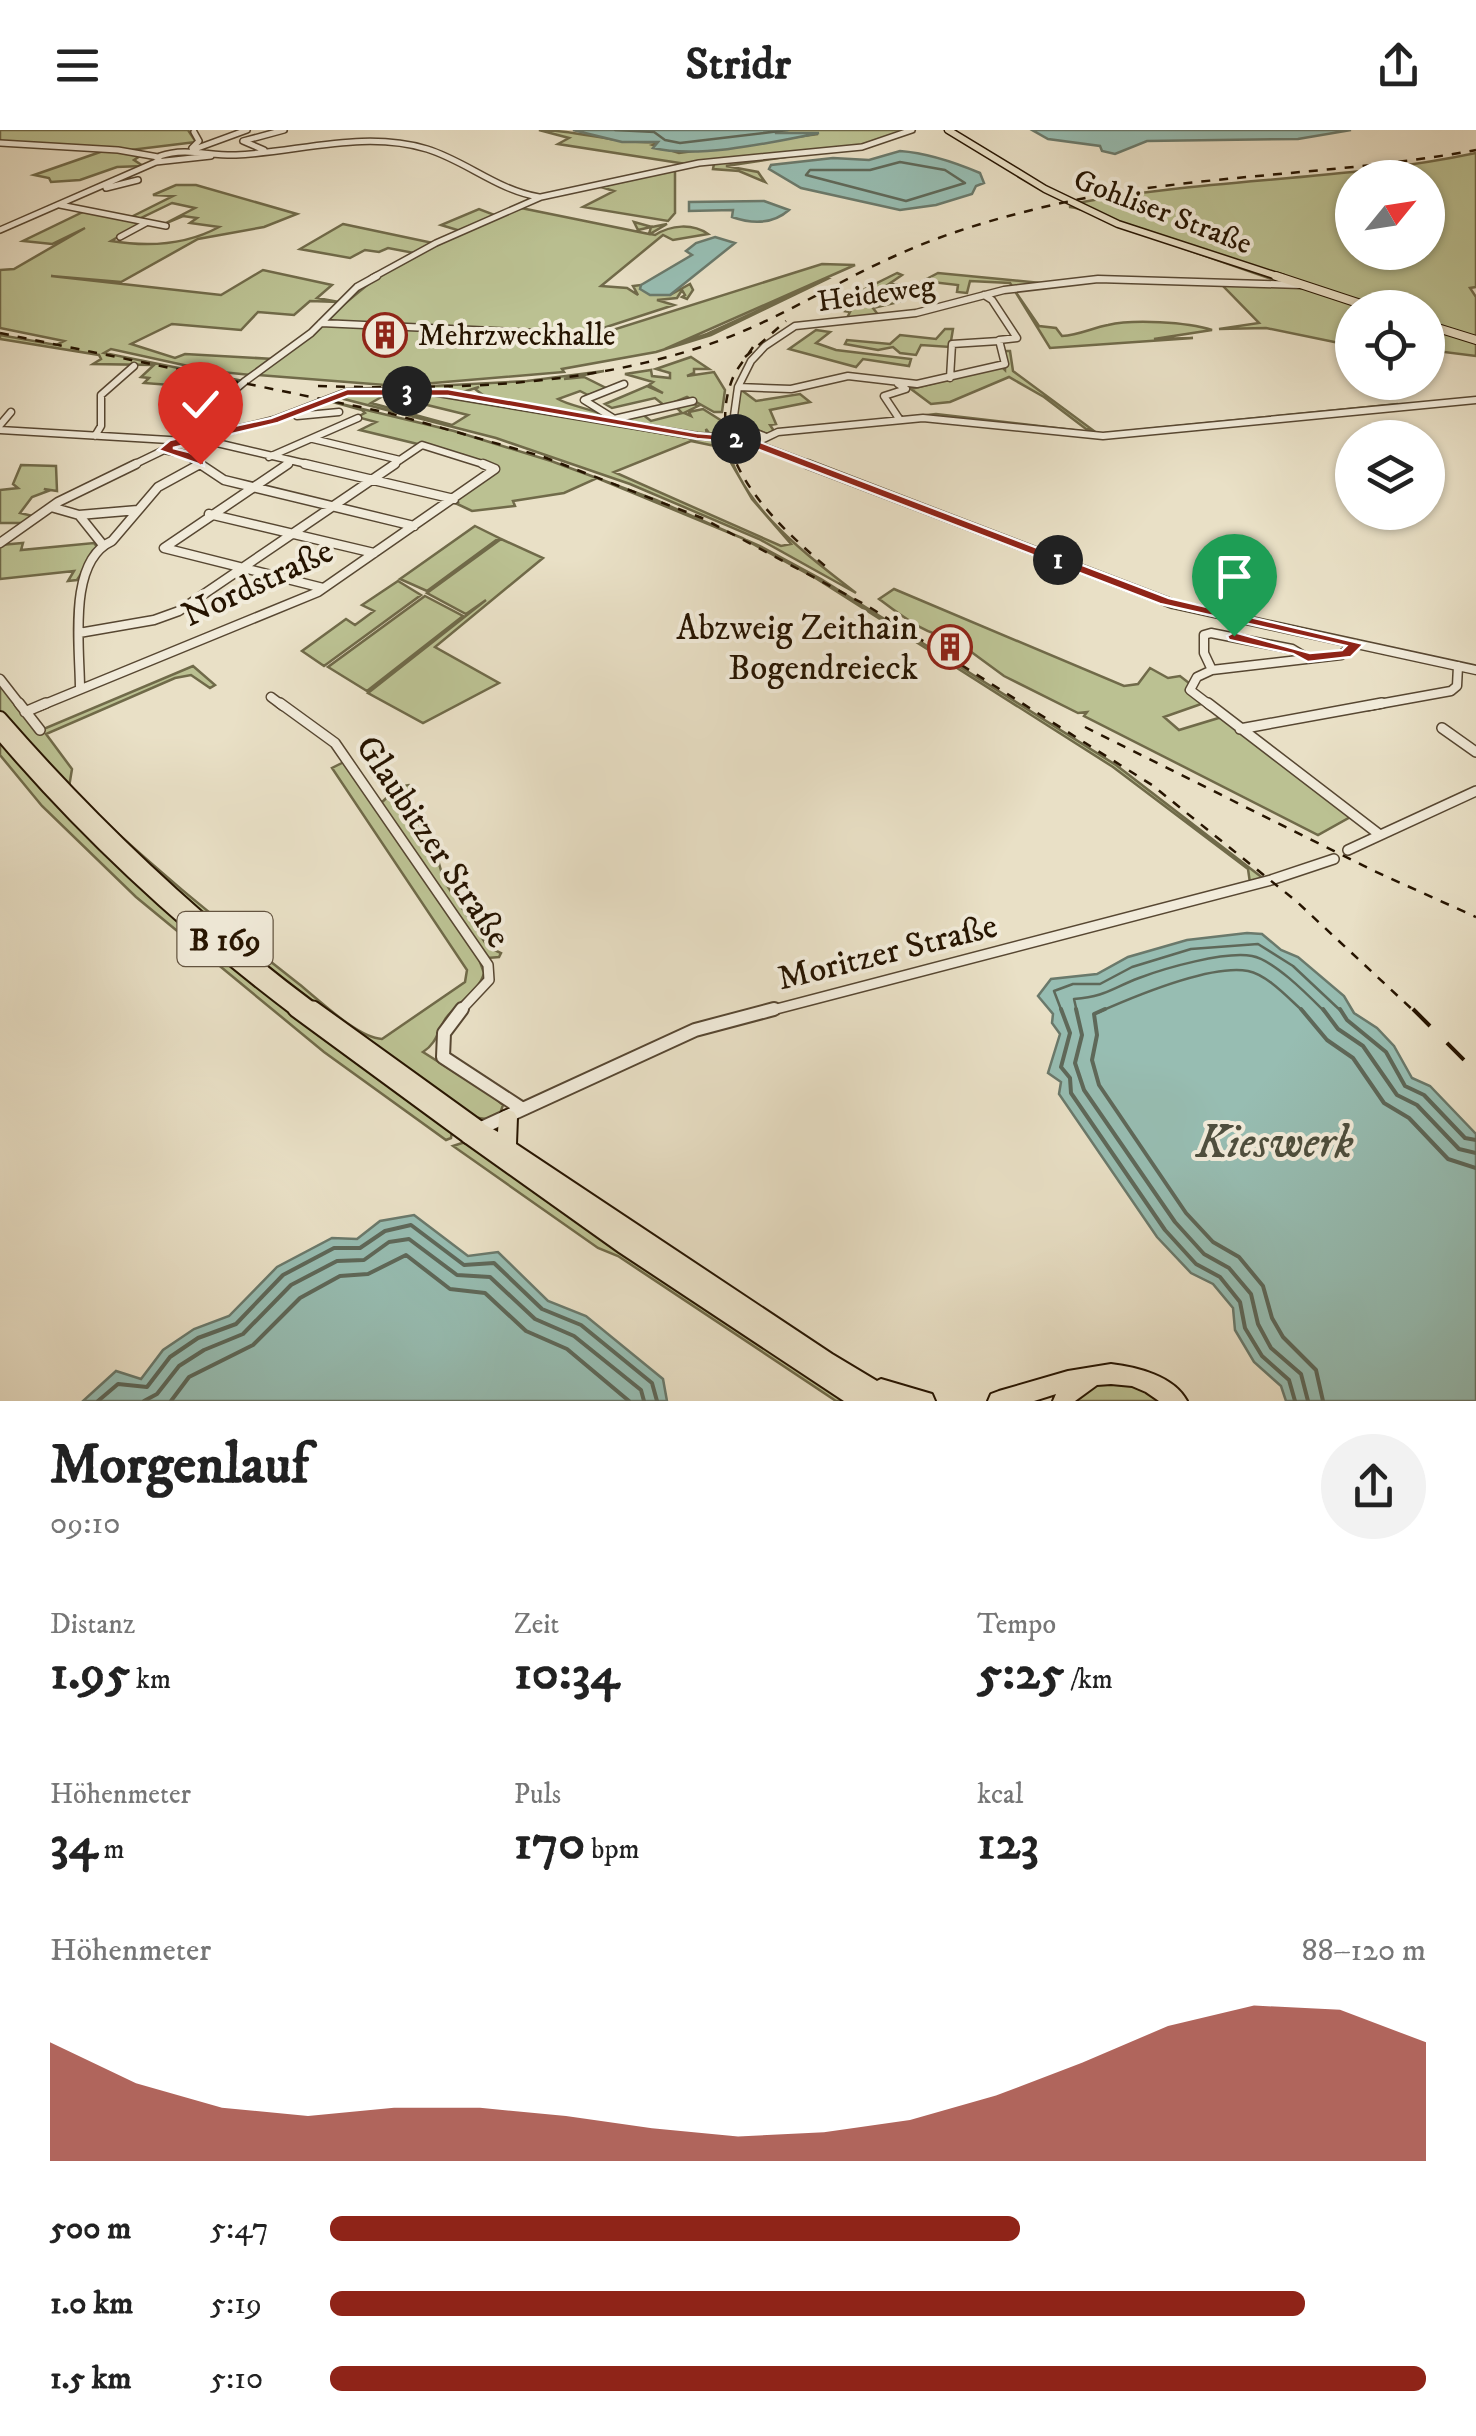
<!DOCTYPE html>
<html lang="de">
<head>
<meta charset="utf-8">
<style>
	body { margin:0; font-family:"IM FELL DW Pica",serif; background:#f2f2f2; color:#222; height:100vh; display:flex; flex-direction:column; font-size:38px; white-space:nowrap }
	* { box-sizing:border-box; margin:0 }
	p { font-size:32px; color:#767676 }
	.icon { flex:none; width:55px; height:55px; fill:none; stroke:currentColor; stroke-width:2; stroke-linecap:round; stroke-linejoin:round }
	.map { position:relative; height:1271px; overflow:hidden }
	.sheet { display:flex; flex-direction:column; background:#fff; flex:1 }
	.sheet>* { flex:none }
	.needle { width:65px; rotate:60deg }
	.buttons { position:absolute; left:1335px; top:30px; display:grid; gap:20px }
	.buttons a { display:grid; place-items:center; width:110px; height:110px; border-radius:50%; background:#fff; box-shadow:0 2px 8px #0004; font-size:50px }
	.pin { position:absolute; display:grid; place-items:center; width:85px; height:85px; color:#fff; margin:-102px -42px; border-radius:50% 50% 50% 0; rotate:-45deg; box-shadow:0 0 10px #0007 }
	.pin .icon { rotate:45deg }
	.km { position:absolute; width:50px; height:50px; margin:-25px; border-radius:50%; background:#222; color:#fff; font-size:28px; line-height:50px; text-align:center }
	.round { display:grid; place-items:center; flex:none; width:105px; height:105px; border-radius:52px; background:#f2f2f2 }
	.summary { display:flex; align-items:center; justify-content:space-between; height:170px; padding:0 50px }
	h1 { font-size:55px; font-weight:800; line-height:75px }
	.figures { display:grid; grid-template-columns:repeat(3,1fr); gap:15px; height:170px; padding:10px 50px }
	.figures div { display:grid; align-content:center }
	.figures b { font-size:50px; font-weight:800 }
	.figures small { font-size:28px; font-weight:400 }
	.figures p { font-size:28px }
	.chart { height:280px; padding:20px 50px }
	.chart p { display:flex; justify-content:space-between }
	.chart svg { width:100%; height:180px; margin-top:10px; fill:#8f2418; opacity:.7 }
	ul { padding:0 50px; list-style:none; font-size:32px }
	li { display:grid; grid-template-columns:160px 120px 1fr; align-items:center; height:75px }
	li i { height:25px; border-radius:12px; background:#8f2418 }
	header { display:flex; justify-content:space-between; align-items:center; height:130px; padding:0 50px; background:#fff; font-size:45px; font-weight:800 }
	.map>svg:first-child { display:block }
	.green { fill:#bbc192; stroke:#706a49; stroke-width:2.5; fill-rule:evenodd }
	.water { fill:#97bdb2; stroke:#6a796b; stroke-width:2.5 }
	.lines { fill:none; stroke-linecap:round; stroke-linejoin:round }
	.shore-far1 { stroke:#5e6859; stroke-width:2.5 }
	.shore { stroke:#5e6859; stroke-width:4 }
	.minor-far4-casing { stroke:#574732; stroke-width:8 }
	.minor-far3-casing { stroke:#574732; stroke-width:9 }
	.minor-far2-casing { stroke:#574732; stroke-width:11 }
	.minor-far1-casing { stroke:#574732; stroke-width:12 }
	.minor-casing { stroke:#574732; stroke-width:16 }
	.major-far3-casing { stroke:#261400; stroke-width:9 }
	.major-far2-casing { stroke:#261400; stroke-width:10 }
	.major-far1-casing { stroke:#261400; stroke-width:16 }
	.major-casing { stroke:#261400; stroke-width:19 }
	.highway-casing { stroke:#261400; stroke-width:4 }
	.minor-far4 { stroke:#f1ebda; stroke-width:5 }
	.minor-far3 { stroke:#f1ebda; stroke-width:6 }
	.minor-far2 { stroke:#f1ebda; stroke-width:8 }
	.minor-far1 { stroke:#f1ebda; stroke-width:9 }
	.minor { stroke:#f1ebda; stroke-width:12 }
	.major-far3 { stroke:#e9e0c6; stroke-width:6 }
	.major-far2 { stroke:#e9e0c6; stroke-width:8 }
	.major-far1 { stroke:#e9e0c6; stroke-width:12 }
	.major { stroke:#e9e0c6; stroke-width:15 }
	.highway { fill:#e9e0c6; fill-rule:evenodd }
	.rail-far1 { stroke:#261400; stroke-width:2.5; stroke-dasharray:9 9; stroke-linecap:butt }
	.rail { stroke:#261400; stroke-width:4; stroke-dasharray:24 24; stroke-linecap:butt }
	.route { fill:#8f2418; stroke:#fff; stroke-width:2.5 }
	.labels { text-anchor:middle; stroke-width:8; stroke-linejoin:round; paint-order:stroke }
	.far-street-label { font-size:30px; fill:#261400; stroke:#f1ebda }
	.far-poi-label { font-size:30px; fill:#261400; stroke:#f1ebda; text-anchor:start }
	.shield { fill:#f1ebda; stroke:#635441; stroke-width:2.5 }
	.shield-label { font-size:32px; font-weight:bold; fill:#261400 }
	.street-label { font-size:35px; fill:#261400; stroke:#f1ebda }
	.poi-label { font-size:35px; fill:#261400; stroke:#f1ebda; text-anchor:end }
	.near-water-label { font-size:45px; font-style:italic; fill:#4e4f3e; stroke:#f1ebda }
</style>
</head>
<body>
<header><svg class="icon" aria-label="menu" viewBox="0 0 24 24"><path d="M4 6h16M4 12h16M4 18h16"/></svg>Stridr<svg class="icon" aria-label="share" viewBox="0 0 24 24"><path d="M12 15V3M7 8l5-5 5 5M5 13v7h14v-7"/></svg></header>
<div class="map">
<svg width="1476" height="1271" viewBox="0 0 1476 1271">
	<rect width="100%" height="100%" fill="#e9e0c6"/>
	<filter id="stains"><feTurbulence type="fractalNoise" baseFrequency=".002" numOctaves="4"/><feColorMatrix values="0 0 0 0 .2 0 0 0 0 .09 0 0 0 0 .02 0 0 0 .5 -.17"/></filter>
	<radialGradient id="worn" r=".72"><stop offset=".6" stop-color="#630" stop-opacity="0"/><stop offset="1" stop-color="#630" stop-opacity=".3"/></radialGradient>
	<!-- green -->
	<path class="green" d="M0,0H188L196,12L130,20L140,26L134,30L143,36L117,37L80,50L51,52L49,48L34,45L106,20L0,13Z
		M539,0C578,0 615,14 655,12L660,13L653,15L679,23L818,4L774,3L781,0H909L858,16L726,36L758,42L765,52L739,41L713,39L714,34H686L558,14L569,8Z
		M1476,23V157L1470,158L1476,167V226L1428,220V196L1449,202L1428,194V178H1352V214H1344L1266,198L1219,199L1259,193L1221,154L1109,150L1015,161L1039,196L1056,198L1062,206C1079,205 1092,198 1108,195C1133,189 1187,192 1212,200L1154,209L1193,208L1050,218L1010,153L970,151L967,163L957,162L958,155L923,151L938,143L1041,153L1118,148L1289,155L1116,95L1081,77H1069C1077,75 1172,113 1190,119L1119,93L1077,73C1209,48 1344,51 1476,23ZM1352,48H1428V122H1352Z
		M666,39L675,41V83L668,91L583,77L614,61L601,57Z
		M176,55H196L297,84L264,97L198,109L121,152L51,146L221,165L263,140L332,155L317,168L339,172L310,171L294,185L258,182L241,200L172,194L131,214L175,228L185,224L274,229L251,245L211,241L111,219L104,223L243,251L216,252L210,258L144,253L149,248L141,247L154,235L93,234L101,229L99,225L0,209V205L56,215L64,211L0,198V140L14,139L85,98L52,114L23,111L87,80L127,89L173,66L153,65ZM172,73L195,78L164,94L183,86L197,88L190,93L219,97C186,115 148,117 111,111L144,92L137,90Z
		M521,78L649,104L651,97L638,100L634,92L652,97L667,94L650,104L655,105C671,95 692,93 708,104L673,110L663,105L601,156L627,158L638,165L633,156L641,155L670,165L690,154L693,160L687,169L682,167L685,165L682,160L677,168L657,170L674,175L591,202L535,204L609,205L603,203L822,134L855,135L665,219L707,204L831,147L711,205L656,222L562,239L564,242L398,256L258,245L383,142L464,102L441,95L479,79L497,86Z
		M343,94L433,113L414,123L388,118L379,122L365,120L350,128L300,119Z
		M897,143L902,145L889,154L913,155L899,164L903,171L873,178L879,186L846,190L850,182L838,180L840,173L864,165L863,160Z
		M945,199H953L950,217L921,215L916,225L900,223L893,217L878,220L845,214L847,210L890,214L900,205L936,209Z
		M816,200L830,202L816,213L836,220L911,229L909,236L863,229L856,237L789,219Z
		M1005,221H1010L1013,241L1098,304L1398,274L1096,304L1088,298L1091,303L900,288L936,284L1090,302L1044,267L1009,247L950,272L931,274L911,259L1001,236L1005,240Z
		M691,227L709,239H694V243L687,246L714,242L725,260L722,282H714L687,267L665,276L655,268L612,278L605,274L647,256L663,263L649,255L653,252L625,244L651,240L652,246L670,248V243L656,239Z
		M604,241L564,249L584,247L608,259L588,265L580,261L558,269C569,276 594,279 611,288L607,289L487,268L475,259L479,257L460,263L375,259L527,251Z
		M740,259L756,271L800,264L810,272L770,280L776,294L770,295L774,301L767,304L735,292Z
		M390,262L371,273L452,295L468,285L419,273L430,263L694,309H725C740,377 805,423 856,463L759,409L630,354L496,308L336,267ZM691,311L715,316L726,324L752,369L791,414L781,416L614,342Z
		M329,271L454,301L551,331L656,370L760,416L821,449L1116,635L1264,749L1250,753L1248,739L1113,637L817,449L742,408L597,348L564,363L513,371L515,376L472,381L453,372L459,373L455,370L497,339L463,325L360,300L376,292L357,287L365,283L362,280Z
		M694,274L698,276L684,283L691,286L689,282L703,279L722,291L724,304L709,303L706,299L707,305L619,291L642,284L651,291L682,283L675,276Z
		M21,335L56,336L57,361L44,359L48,361L32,367L20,383L33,386L23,393H0V360L18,358L13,354Z
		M475,396L499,408L427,461L400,449Z
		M501,409L543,428L435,517L499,553L423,593L368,563L486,470L466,484L427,463Z
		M23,413L21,420L94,413L98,418L77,450L68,451L74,441L0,449V415Z
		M398,451L421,465L324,536L302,521L346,489L355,495L374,481L362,475Z
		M894,459L1124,556L1138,554L1150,538L1168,548L1180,546L1189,553L1188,560L1204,573L1164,587L1179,600L1222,587L1352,686L1318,705L1084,586L1087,582L1078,583L1004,546L970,521L968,514L959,507C933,511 900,485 879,469Z
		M425,466L463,486L367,561L328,537Z
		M193,536L215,555L210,558L191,545L175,548L46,604L72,639L69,657C141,729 219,791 299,854C319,870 358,908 382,909L465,852L467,840L332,638L344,632L479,829L484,843C479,862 458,872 446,888C438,901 436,914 423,922L494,967L503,975L500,984L486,989L472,987C299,863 137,747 0,582V554L39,601Z
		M0,610L452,1001L451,1008L446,1010L324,922L136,767L42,676L0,625Z
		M409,655L414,659L406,666L405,675L432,709L444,751L488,817L501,823L499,827L488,828L380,674L398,657Z
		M462,1013H471L845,1271H836L618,1126L598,1118L453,1016Z
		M1123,1249L1167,1271H1069L1078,1259Z"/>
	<!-- water -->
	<path class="water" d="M573,0H781L775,3H819C773,12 700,29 653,18L658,12H622Z
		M1032,0H1351L1298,9L1147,11L1115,24L1102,21L1100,16L1048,9Z
		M900,21C928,23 954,32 980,43L984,53L976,56L972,64L936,75L900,80L801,58L769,39L771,35L833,28L869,30Z
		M764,71L789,80C772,95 752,94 732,87L733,80L689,81V72Z
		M715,107L735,113L670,165H650L640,159L641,155L692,125L686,121L696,113Z
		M1247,803L1262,804L1281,820L1298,827L1344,866L1354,883L1377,898L1394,916L1412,948L1430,956L1476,1004V1271H1286L1281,1256L1254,1232L1235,1200L1233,1178L1213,1154L1191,1143L1157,1107L1059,964L1061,952L1048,943L1060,904L1052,893L1053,884L1038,866L1051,849L1097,844L1128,827L1187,810Z
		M414,1085L468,1126L498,1122L548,1171L586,1186L663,1249L667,1271H83L116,1241L141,1249L163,1220L194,1199L229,1186L277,1137L332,1108L357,1109L380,1091Z"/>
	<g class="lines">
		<!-- shore-far1 -->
		<path class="shore-far1" d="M615,0L654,2L665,10L680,13L788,0
			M900,32L945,40L965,53L906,71L806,45L810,40H870Z
			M1062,882L1054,861L1073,854H1100L1132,837L1191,819L1258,814L1293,836L1342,882
			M1077,882L1074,869C1107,866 1110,859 1139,848C1165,838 1225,821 1252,826C1274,830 1309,866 1325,882
			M1099,882C1133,867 1211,834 1248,841C1268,845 1289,869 1304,882"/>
		<!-- shore -->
		<path class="shore" d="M1061,879L1070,903L1061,937L1070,948L1071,963L1165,1100L1196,1134L1220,1147L1240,1172L1245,1198L1262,1226L1289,1250L1295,1271
			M1076,879L1082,905L1075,933L1084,960L1175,1092L1204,1124L1229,1138L1251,1164L1258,1194L1271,1218L1301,1244L1308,1271
			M1105,879L1094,884L1097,905L1092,930L1099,955L1186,1083L1213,1112L1239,1127L1263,1156L1272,1188L1283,1207L1316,1240L1323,1271
			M1301,879L1327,910L1353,928L1384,973L1409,988L1448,1029L1476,1038
			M1323,879L1338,899L1363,916L1397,965L1417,975L1459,1019L1476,1023
			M1340,879L1347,890L1386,922L1405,956L1424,965L1465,1008L1476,1010
			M98,1271L118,1254L147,1257L170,1227L198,1208L236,1194L283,1145L334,1118H360L385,1101L411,1095L464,1135L494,1133L542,1179L581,1195L652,1253L657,1271
			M144,1271L157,1264L179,1236L204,1220L243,1204L291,1155L337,1131L364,1130L389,1112L409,1109L457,1145L490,1147L535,1189L574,1206L641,1260L644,1271
			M171,1271L189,1247L253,1215L300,1168L340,1146L368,1144L406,1125L450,1159L485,1163L526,1201L567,1219L629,1271"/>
		<!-- minor-far4 casing -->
		<g class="minor-far4-casing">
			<path id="minor-far4" d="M0,13L118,20L158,27
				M192,18L199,11L194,2
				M195,19L247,0
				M264,20L243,11L284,0
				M156,32L160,26C186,17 209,26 236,25C300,22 363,0 427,19C466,31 497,60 539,67
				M106,58L138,50
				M60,75L166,96
				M0,100L156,32L211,26
				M120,107L146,93
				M372,148L436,113L541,67L699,33L862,17L912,0"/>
		</g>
		<!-- minor-far3 casing -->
		<g class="minor-far3-casing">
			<path id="minor-far3" d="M321,193L537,203
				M950,248L952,214L999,211
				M898,254L906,259L884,266L900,290
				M738,257L791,259L848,246L917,254L1005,234L999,210L1017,208L992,170L984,165
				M297,286L339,282
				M613,288L584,270L624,254
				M614,289L693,271
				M0,295L11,282
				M0,300L186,311L274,290L347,262L420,260L697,306L743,309L814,336
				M95,306L101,296V265L134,236
				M766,307L733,293L738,257L751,231L765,216L795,196L916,183L1004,160L1098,149L1301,155
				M200,309L315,336
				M313,309L400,330
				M755,313L778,302L923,288L1103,306L1476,270
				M164,320L185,324L203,336
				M269,327L358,288
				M131,336L164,320L244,252L311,203L357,157L377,146
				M196,336L200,334
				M284,336L290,332
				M391,336L422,315L489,336"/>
		</g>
		<!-- minor-far2 casing -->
		<g class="minor-far2-casing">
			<path id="minor-far2" d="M200,334L224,350L414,396
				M288,334L164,418L323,458
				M305,334L454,369
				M807,334L1173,474L1476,540
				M51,377L79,385L103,415
				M209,384L374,423
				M79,385L138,380
				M0,413L58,372L136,334
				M79,503L154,490L179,481L395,334
				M1212,540L1204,523V505L1211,503L1292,519L1307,528
				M0,549L21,576
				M80,559C80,517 67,431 112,411L158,357L200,334
				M271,567L283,576
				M40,576L318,462L495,339L483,334
				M1211,576L1190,560L1197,547L1212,540L1341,525L1356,514
				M1368,576L1451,561L1457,556L1458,536"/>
		</g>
		<!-- minor-far1 casing -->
		<g class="minor-far1-casing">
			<path id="minor-far1" d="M19,573L40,600
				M280,573L335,613L488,835L489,850L459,882
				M1208,573L1380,705
				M25,582L46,573
				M1442,598L1476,622
				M1240,599L1382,573
				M1348,720L1476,661
				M765,882L1271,750L1334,729"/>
		</g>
		<!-- minor casing -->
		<g class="minor-casing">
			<path id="minor" d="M462,879L444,903L443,927L521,978
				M477,1000L695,900L774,879"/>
		</g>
		<!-- major-far3 casing -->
		<g class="major-far3-casing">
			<path id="major-far3" d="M948,0L1045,59L1118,94L1283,148"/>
		</g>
		<!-- major-far2 casing -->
		<g class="major-far2-casing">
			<path id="major-far2" d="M1276,146L1373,178
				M1428,195L1476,210"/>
		</g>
		<!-- major-far1 casing -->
		<g class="major-far1-casing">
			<path id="major-far1" d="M0,588C96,698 199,795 316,882
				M0,603C89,708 189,799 299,882"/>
		</g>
		<!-- major casing -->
		<g class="major-casing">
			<path id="major" d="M296,879L469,1006
				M313,879L478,998"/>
		</g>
		<!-- highway casing -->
		<g class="highway-casing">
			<path id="highway" d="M508,980L514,982L517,987L516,1014L832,1224L877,1251L881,1249L932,1264L935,1271H844L619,1122L463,1011L460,1006L463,1001L469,999L472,993L478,991L498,1002L499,987L502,982Z
				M1111,1234C1137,1237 1174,1246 1187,1271H1159L1146,1262L1132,1256L1111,1254L1097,1255L1075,1271H1053L1056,1264L1034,1271H988L991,1264L999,1261L1068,1241Z"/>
		</g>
		<!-- minor-far4 -->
		<use href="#minor-far4" class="minor-far4"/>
		<!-- minor-far3 -->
		<use href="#minor-far3" class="minor-far3"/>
		<!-- minor-far2 -->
		<use href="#minor-far2" class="minor-far2"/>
		<!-- minor-far1 -->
		<use href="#minor-far1" class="minor-far1"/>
		<!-- minor -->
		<use href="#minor" class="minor"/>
		<!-- major-far3 -->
		<use href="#major-far3" class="major-far3"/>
		<!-- major-far2 -->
		<use href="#major-far2" class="major-far2"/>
		<!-- major-far1 -->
		<use href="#major-far1" class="major-far1"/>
		<!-- major -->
		<use href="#major" class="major"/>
		<!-- highway -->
		<use href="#highway" class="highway"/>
		<!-- rail-far1 -->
		<path class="rail-far1" d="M0,203L389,283L541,326L702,388L866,475L1152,655L1296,771L1415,882
			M753,217C746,228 736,239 732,250C702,328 778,396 831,441
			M745,227L786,191
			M318,256C453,260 593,257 721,210C778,189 830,156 884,131C928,110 973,95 1020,83C1168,43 1325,48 1476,20
			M1085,597L1374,741L1476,787"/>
		<!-- rail -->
		<path class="rail" d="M1413,879L1476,942"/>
	</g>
	<!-- route -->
	<path class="route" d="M347,259H448L697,303L747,307L1169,468L1364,514L1351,527L1308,532L1293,524L1229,510L1227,506L1234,502L1310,523L1342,520L1346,516L1160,474L741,313L697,309L448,266H348L278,293L173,318L189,322L204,331V336L158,320L170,310L271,288Z"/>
	<!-- icons -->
	<defs>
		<g id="building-ring" transform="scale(2.25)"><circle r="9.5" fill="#f1ebda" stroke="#8f2418" stroke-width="1.5"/><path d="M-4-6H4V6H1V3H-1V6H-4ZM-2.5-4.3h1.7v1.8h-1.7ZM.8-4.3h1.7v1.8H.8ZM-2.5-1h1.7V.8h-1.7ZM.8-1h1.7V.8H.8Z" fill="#8f2418"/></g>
	</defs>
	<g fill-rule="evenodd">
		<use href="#building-ring" x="385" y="205"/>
		<use href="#building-ring" x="950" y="517"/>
	</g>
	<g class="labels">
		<!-- far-street labels -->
		<g class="far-street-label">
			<text transform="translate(1163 81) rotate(21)" y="10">Gohliser Straße</text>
			<text transform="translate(876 163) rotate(-8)" y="10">Heideweg</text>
		</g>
		<!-- far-poi labels -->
		<g class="far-poi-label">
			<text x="418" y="215">Mehrzweckhalle</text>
		</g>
		<!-- shield labels -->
		<rect class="shield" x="177.5" y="782" width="95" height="54" rx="8"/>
		<g class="shield-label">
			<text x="225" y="820">B 169</text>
		</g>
		<!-- street labels -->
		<g class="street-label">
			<text transform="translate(257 452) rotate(-25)" y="12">Nordstraße</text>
			<text transform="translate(434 711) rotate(56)" y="12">Glaubitzer Straße</text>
			<text transform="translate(887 821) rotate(-14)" y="12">Moritzer Straße</text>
		</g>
		<!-- poi labels -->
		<g class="poi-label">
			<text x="918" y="509">Abzweig Zeithain<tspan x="918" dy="40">Bogendreieck</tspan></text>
		</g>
		<!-- near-water labels -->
		<g class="near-water-label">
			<text x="1275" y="1027">Kieswerk</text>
		</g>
	</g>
	<rect width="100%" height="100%" filter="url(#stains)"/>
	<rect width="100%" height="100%" fill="url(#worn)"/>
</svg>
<div class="buttons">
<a><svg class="needle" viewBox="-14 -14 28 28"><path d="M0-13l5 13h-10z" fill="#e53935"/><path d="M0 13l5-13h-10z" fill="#767676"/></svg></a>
<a><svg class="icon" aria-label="locate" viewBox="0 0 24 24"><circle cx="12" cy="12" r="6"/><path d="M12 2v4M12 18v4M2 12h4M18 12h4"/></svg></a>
<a><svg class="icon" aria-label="layers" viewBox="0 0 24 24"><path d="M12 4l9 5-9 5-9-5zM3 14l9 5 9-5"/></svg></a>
</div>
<div class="pin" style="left:1234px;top:506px;background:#1e9e55"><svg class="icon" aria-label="arrive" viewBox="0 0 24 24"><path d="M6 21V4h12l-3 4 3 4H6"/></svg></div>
<div class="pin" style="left:200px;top:334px;background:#d93025"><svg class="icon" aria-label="check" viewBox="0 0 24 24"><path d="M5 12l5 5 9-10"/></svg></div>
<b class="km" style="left:1058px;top:430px">1</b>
<b class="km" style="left:736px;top:309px">2</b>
<b class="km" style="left:407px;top:261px">3</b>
</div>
<section class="sheet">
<div class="summary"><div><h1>Morgenlauf</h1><p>09:10</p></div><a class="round"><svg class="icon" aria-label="share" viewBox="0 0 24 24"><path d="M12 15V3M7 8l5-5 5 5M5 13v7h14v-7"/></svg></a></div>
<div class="figures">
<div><p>Distanz</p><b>1.95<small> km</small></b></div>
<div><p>Zeit</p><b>10:34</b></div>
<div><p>Tempo</p><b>5:25<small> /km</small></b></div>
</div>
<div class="figures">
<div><p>Höhenmeter</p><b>34<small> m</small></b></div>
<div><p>Puls</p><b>170<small> bpm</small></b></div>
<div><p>kcal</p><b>123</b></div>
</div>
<div class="chart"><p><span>Höhenmeter</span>88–120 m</p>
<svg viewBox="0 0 160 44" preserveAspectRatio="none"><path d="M0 44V15L10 25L20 31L30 33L40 31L50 31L60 33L70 36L80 38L90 37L100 34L110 28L120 20L130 11L140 6L150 7L160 15V44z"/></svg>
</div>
<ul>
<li><b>500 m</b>5:47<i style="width:63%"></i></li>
<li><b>1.0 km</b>5:19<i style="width:89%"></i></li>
<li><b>1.5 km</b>5:10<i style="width:100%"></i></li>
</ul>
</section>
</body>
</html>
